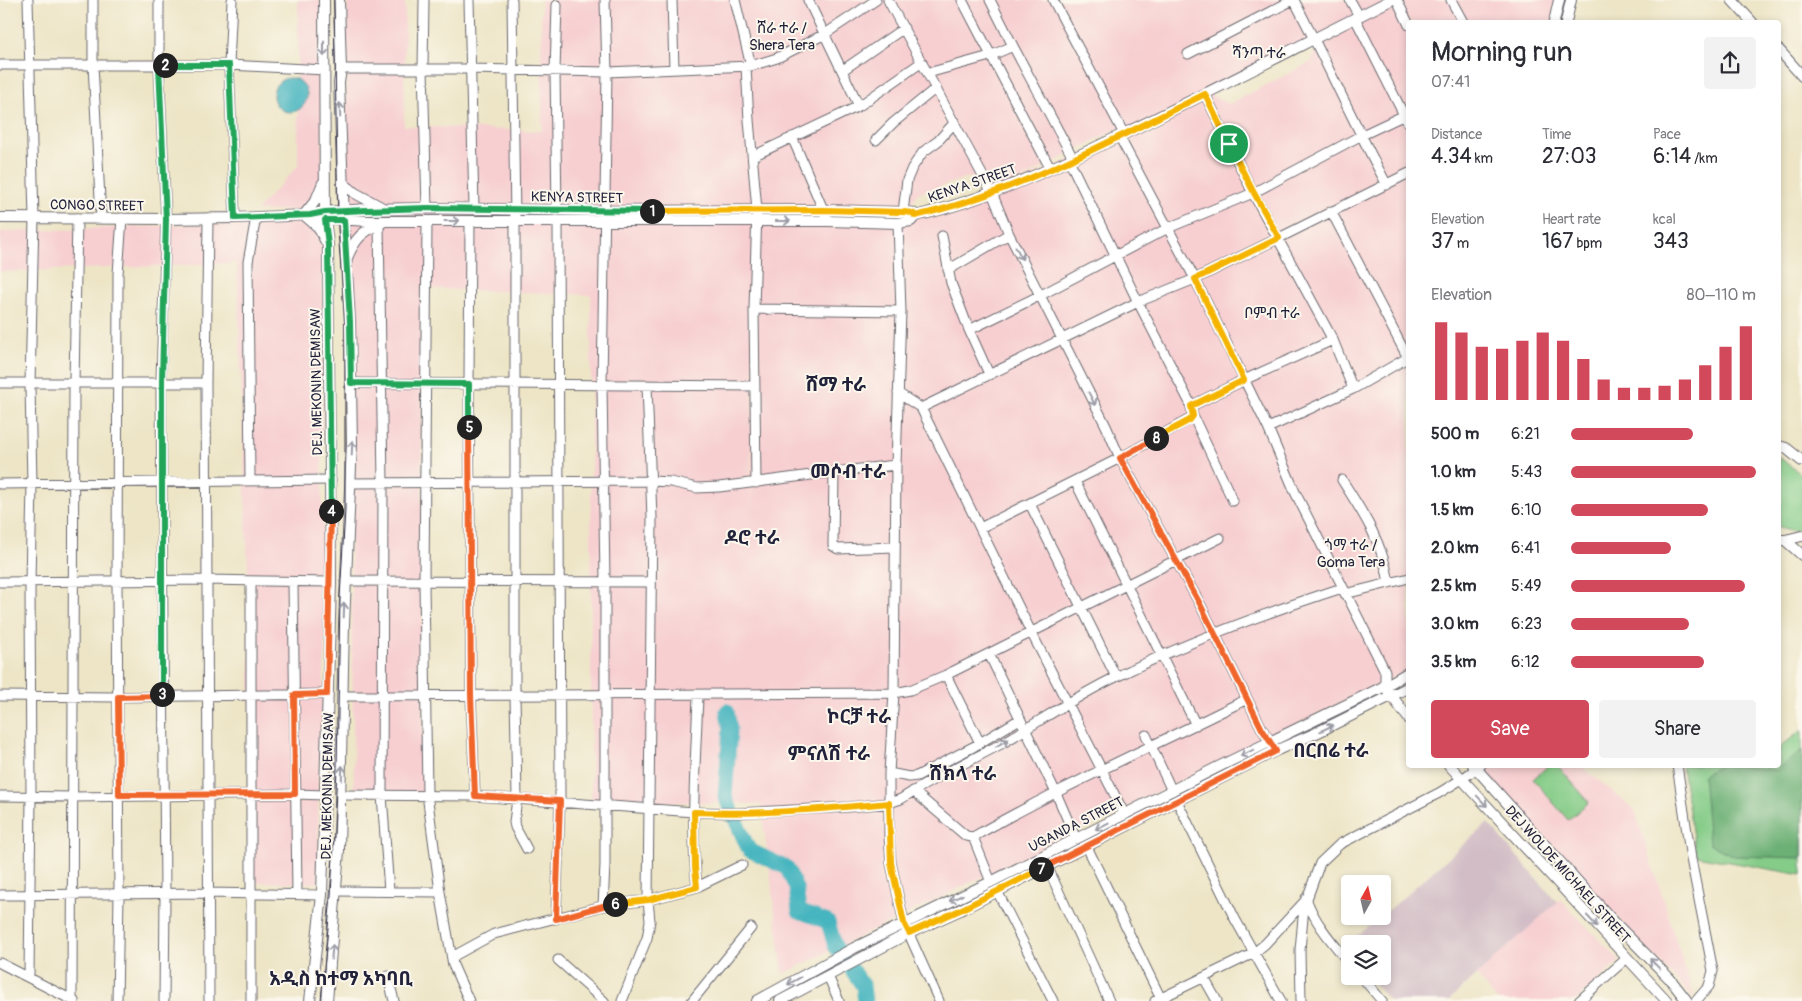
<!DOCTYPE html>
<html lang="en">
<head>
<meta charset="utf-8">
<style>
	body { margin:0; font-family:Pangolin,"Noto Sans Ethiopic",sans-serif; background:#f2f2f3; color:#2b2b33; height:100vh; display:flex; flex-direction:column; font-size:19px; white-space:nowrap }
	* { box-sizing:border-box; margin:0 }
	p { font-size:16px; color:#7c7c81 }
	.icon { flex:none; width:28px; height:28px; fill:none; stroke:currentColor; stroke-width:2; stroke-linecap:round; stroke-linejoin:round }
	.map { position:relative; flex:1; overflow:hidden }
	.drawer { position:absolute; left:1406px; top:20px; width:375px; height:748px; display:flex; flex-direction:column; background:#fff; border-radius:5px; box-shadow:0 2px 8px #0003 }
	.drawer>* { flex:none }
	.needle { width:32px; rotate:8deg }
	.buttons { position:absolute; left:1341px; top:875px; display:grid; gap:10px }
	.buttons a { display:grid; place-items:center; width:50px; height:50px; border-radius:5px; background:#fff; box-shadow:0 2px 8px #0003; font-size:25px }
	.pin { position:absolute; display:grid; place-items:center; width:42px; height:42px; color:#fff; margin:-21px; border:2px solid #fff; border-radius:50%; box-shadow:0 1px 5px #0007 }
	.km { position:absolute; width:25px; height:25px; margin:-12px; border-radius:50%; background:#222; color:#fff; font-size:14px; line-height:25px; text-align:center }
	.round { display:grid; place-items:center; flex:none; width:52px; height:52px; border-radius:5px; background:#f2f2f3 }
	.head { display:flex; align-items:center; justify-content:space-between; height:85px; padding:0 25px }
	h1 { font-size:28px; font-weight:600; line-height:38px }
	.stats { display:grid; grid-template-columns:repeat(3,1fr); gap:8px; height:85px; padding:5px 25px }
	.stats div { display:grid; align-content:center }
	.stats b { font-size:21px; font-weight:600 }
	.stats small { font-size:14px; font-weight:400 }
	.stats p { font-size:14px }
	.chart { height:140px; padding:10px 25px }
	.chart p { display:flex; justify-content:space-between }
	.chart svg { width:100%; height:90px; margin-top:5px; stroke:#d1495b; stroke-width:6 }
	.primary-button { display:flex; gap:10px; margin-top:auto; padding:10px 25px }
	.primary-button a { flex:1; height:58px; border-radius:5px; background:#d1495b; color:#fff; font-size:20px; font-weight:600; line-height:58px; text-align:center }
	.primary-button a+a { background:#f2f2f3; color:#2b2b33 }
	ul { padding:0 25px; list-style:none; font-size:16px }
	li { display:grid; grid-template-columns:80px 60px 1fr; align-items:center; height:38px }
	li i { height:12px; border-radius:6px; background:#d1495b }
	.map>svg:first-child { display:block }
	.built { fill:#f7cfd1; fill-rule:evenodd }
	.industrial { fill:#d2bdc6 }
	.green { fill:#85cc88; stroke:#547762 }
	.forest { fill:#6cb074; stroke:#476958 }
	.water { fill:#46b5bf; stroke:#346c7d }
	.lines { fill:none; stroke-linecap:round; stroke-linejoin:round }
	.river { stroke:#46b5bf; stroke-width:15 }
	.minor-casing { stroke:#69666c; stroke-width:11 }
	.major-casing { stroke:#69666c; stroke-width:12 }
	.minor { stroke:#fff; stroke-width:9 }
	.major { stroke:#fff; stroke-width:10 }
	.tram { stroke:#22223b; stroke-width:1 }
	.oneway { stroke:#9c9ca7 }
	.split-1-casing { stroke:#fff; stroke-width:10 }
	.split-2-casing { stroke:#fff; stroke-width:10 }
	.split-3-casing { stroke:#fff; stroke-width:10 }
	.split-4-casing { stroke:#fff; stroke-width:10 }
	.split-5-casing { stroke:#fff; stroke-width:10 }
	.split-6-casing { stroke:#fff; stroke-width:10 }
	.split-7-casing { stroke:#fff; stroke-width:10 }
	.split-8-casing { stroke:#fff; stroke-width:10 }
	.split-9-casing { stroke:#fff; stroke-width:10 }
	.split-1 { stroke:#f5b400; stroke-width:6 }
	.split-2 { stroke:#22a559; stroke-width:6 }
	.split-3 { stroke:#22a559; stroke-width:6 }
	.split-4 { stroke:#f0652b; stroke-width:6 }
	.split-5 { stroke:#22a559; stroke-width:6 }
	.split-6 { stroke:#f0652b; stroke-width:6 }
	.split-7 { stroke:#f5b400; stroke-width:6 }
	.split-8 { stroke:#f0652b; stroke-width:6 }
	.split-9 { stroke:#f5b400; stroke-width:6 }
	.labels { text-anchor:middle; stroke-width:4; stroke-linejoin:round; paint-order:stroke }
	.street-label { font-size:14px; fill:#22223b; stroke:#fbf7ec }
	.neighbourhood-label { font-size:15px; fill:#22223b; stroke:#fbf7ec }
	.district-label { font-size:19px; font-weight:bold; fill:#22223b; stroke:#fbf7ec }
</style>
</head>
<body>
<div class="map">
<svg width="1802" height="1001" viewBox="0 0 1802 1001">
	<rect width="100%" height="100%" fill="#fbf7ec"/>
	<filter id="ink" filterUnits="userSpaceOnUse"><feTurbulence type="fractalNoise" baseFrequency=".02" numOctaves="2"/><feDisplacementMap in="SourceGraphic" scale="10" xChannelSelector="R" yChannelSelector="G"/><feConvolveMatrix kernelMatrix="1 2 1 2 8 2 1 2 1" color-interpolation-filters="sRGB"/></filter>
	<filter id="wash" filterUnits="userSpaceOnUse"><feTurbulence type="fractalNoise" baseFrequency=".0096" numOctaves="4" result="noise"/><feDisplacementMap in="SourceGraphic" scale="20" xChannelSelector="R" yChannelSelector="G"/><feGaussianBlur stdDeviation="1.12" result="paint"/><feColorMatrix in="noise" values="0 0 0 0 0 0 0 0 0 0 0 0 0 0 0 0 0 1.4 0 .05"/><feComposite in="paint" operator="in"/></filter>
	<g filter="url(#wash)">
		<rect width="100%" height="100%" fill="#ede5c6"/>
		<!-- built -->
		<path class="built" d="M298,0H321L323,209L256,211L298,166Z
			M347,0H405L404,126L542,131L541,0H1558L1553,22H1409V670L783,974L761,804L591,800V295L421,288L423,796L354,792L346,220L383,216L346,211ZM1320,39L1311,62L1229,104L1210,95ZM1117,129L1124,136L1006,187ZM970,177L999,195L902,220L758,218L751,468L753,536L750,467L757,218L683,216L902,217L918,193Z
			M311,220L323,222L322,470L325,656L318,781L319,883L253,882L249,603L237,263L0,272V232Z
			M1488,765H1582L1586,770L1635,810L1695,1000L1568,865L1482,770Z
			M1560,899L1620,961L1575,1001H1498L1476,975Z"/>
		<!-- industrial -->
		<path class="industrial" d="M1488,823L1557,902L1448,1001H1390L1367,976H1382V944H1350V959L1340,949L1382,916Z"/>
		<!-- green -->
		<path class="green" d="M1779,457L1802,475V528L1794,531L1779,527Z
			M1802,730V875L1696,856L1682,767L1686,765H1779V748Z
			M1549,765H1557L1589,802L1568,820L1533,779Z"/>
		<!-- forest -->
		<path class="forest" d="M1802,750V858L1734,856L1709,844L1703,775L1722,765L1777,770Z"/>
		<!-- water -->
		<path class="water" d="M273 95a17 17 0 1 1 34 0a17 17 0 1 1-34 0Z"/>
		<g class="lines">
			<!-- river -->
			<path class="river" d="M727,711L730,729L725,797L749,850L787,868L796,888L799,911L828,922L835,946L863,986L865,1001"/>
		</g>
	</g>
	<g filter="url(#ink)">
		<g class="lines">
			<!-- minor casing -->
			<g class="minor-casing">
				<path id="minor" d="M28,0L34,218L30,385L32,484L30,583L31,796L29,977
					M93,0V65L101,218
					M159,0V66L166,219L161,382L165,895L164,1001
					M232,0L229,65L235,218
					M424,0L423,69L427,208
					M469,0L474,208
					M512,0L515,221V695L517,799L514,822L515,827L527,849
					M672,0L674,69
					M735,0L751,66
					M808,0L859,106
					M888,0L992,193L1009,234L1106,426L1120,458L1200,604L1262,729L1273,746
					M962,0L1050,168
					M990,0L1013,46L1073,158
					M1053,0L1124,134
					M1294,0C1326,61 1354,124 1387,185
					M1350,0L1359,16
					M1397,0L1409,25
					M1451,0L1463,22
					M557,5L555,71L557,211
					M1355,18L1409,125
					M1188,54L1293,0
					M0,65H229L325,70
					M746,67L749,120L757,210L754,309L756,483
					M341,69H469L607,72L751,66L777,58L825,34L876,0
					M843,70L904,28
					M928,73L990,56L1013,46
					M1205,94L1253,193L1333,340L1353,389
					M1119,136L1195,279L1268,428L1295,492L1385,671V686
					M792,137L828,221
					M876,140L893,123L936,88
					M753,156L859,106L922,62
					M1331,211L1408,358
					M903,212L907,180L912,168L923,152L938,141L955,122
					M208,218L206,383L209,1001
					M427,221L424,582L427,794L440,892L453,965L469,1001
					M470,221L469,384L471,695L475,796
					M898,223L901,311L896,465L894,693L889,773V835L891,863L904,923L939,1001
					M379,224L383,483L382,795L389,891
					M942,236L951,283L969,330L989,374
					M948,270L1009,234
					M754,309L901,311
					M969,330L1041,295L1168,228L1253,193L1360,136L1409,113
					M0,383H206
					M351,383L754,386
					M898,393L921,408
					M1191,406L1244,380L1333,340
					M1193,416L1233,501
					M1268,428L1353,389L1409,357
					M834,472L833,546L838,549L895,547
					M250,480L248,262L256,217
					M1342,480C1363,513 1383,543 1389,583
					M1075,481L1196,725
					M350,483L651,481L671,482L697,488L719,487L834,472L896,465
					M0,484L331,480
					M1030,504L1116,677
					M980,528L1120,458L1190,419L1193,416L1190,403L1138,302L1069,160
					M345,581L651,582
					M0,582L207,580L331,582
					M293,582L297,894
					M1345,594L1409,578
					M989,654L1056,793L1076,839
					M946,675L980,743
					M0,696L118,697L327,694
					M342,696L894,693L910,690L946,675L1220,538
					M1146,735L1172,791
					M1677,765L1691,859L1713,971L1709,986L1696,1001
					M889,773L909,777L917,776L973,747L1020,719
					M913,791L966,836L973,837C1062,786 1156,745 1247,699
					M341,795L475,796L694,812L738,813L849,807L889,803L901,799C933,778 968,762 1001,744C1039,722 1076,696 1116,677C1189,641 1265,613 1342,588
					M0,796L73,797L295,794L325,795
					M1177,801L1235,919L1281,1001
					M1125,815L1031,632L921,408L1138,302L1195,279L1279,238L1409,173
					M973,837L991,882
					M1087,847L1162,1001
					M1047,866L1109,1001
					M697,887C690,823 696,759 698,695
					M337,891L440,892
					M997,891L1053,1001
					M0,895L208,893L322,895
					M1306,898C1315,924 1333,943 1350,964
					M603,906L605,865V581L602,385L607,72L605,0
					M556,919L560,801L558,222
					M452,957L494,934L603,906L648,900L697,887L742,865
					M558,960L604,1001
					M0,963L74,1001
					M388,976L394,1001
					M828,976L839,1001
					M1361,976L1382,1001
					M1204,978L1217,1001
					M72,1000L74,384L77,218
					M117,1001L119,895L117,581L118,274L122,218
					M251,1001V581
					M622,1001L647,938L650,921L648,900L652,518L647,385
					M692,1001L751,928
					M1155,1001L1254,953L1265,944L1305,901
					M1301,1001L1300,950L1304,907L1320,863L1340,844L1439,793L1462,779L1481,765
					M1579,1001L1627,958"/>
			</g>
			<!-- major casing -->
			<g class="major-casing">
				<path id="major" d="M1732,0L1752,22
					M1554,22L1559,0
					M1566,22L1571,0
					M1779,50L1802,76
					M342,182L355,193L381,207
					M323,183L316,200L304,215L318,227L326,242
					M0,218L166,219L235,218L310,215L325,212L367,209L427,208L605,211L824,210L903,212L913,213L915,216C994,198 1068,161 1140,126C1224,85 1307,42 1391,0
					M321,218L368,221H828L898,223L911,221L915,216
					M347,258C355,238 363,231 383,222
					M1779,446L1786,448L1802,461
					M1779,540H1785L1802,536
					M1785,540L1802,555
					M1388,691L1409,719
					M1449,765L1667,1001
					M1473,765L1614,922L1670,979L1687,1001
					M310,1001L322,895L331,582L328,245L325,219L324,0
					M327,1001L339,850L344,624L352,444L350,322L344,220L339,83L341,69L339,0
					M757,1001L854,948L991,882L1218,767L1385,686L1409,672
					M780,1001L909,933L960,910L1275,751L1316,733L1409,687"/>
			</g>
			<!-- minor -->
			<use href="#minor" class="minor"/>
			<!-- major -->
			<use href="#major" class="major"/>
			<!-- tram -->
			<path class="tram" d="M321,1001L331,896L337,769L340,597L345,510V322L338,229L334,0"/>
		</g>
		<!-- one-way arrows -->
		<defs><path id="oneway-shaft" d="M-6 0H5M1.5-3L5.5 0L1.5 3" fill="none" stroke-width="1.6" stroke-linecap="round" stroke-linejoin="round" transform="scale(1.25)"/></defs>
		<g class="oneway">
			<use href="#oneway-shaft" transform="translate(324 49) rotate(90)"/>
			<use href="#oneway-shaft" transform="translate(340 110) rotate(-92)"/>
			<use href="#oneway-shaft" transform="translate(452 221)"/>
			<use href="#oneway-shaft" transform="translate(783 221)"/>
			<use href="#oneway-shaft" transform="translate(1019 253) rotate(62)"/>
			<use href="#oneway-shaft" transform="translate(1092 399) rotate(62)"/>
			<use href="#oneway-shaft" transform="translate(352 448) rotate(-88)"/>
			<use href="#oneway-shaft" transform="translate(344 610) rotate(-88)"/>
			<use href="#oneway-shaft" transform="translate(1327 728) rotate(-26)"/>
			<use href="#oneway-shaft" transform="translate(1002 743) rotate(-30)"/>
			<use href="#oneway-shaft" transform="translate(1247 753) rotate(154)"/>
			<use href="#oneway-shaft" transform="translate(342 773) rotate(-88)"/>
			<use href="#oneway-shaft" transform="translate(1482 801) rotate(46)"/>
			<use href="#oneway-shaft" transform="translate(1102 826) rotate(153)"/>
			<use href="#oneway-shaft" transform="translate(956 898) rotate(155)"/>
			<use href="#oneway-shaft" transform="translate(1592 921) rotate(47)"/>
			<use href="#oneway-shaft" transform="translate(332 952) rotate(-84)"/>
			<use href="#oneway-shaft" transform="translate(1655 964) rotate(-134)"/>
			<use href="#oneway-shaft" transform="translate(794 981) rotate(151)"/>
		</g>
	</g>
	<g class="lines" filter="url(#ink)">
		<!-- split-1 casing -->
		<g class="split-1-casing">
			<path id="split-1" d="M652,211L824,210L903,212L913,213L915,216C1014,194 1114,139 1205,94L1229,144"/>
		</g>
		<!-- split-2 casing -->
		<g class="split-2-casing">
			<path id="split-2" d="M165,65H229L235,218L310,215L325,212L367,210L427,208L652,211"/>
		</g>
		<!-- split-3 casing -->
		<g class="split-3-casing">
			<path id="split-3" d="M162,694V382L166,219L159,66L165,65"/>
		</g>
		<!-- split-4 casing -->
		<g class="split-4-casing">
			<path id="split-4" d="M162,694V696L118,697L119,795L295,794L294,695L327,694L331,511"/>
		</g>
		<!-- split-5 casing -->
		<g class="split-5-casing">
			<path id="split-5" d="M331,511L328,245L325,220H344L350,322L351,383L469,384V427"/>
		</g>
		<!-- split-6 casing -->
		<g class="split-6-casing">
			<path id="split-6" d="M469,427L471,695L475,796L560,801L556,919L603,906L615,904"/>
		</g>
		<!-- split-7 casing -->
		<g class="split-7-casing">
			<path id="split-7" d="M615,904L648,900L697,887L695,867L694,812C759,815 824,809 889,803L891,863L904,923L909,933L960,910L1041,869"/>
		</g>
		<!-- split-8 casing -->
		<g class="split-8-casing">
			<path id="split-8" d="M1041,869L1276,751L1262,729L1200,604L1120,458L1156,438"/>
		</g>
		<!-- split-9 casing -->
		<g class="split-9-casing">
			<path id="split-9" d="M1156,438L1190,420L1193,416L1191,406L1244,380L1195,279L1279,238L1254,193L1229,144"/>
		</g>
		<!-- split-1 -->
		<use href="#split-1" class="split-1"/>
		<!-- split-2 -->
		<use href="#split-2" class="split-2"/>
		<!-- split-3 -->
		<use href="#split-3" class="split-3"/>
		<!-- split-4 -->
		<use href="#split-4" class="split-4"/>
		<!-- split-5 -->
		<use href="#split-5" class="split-5"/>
		<!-- split-6 -->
		<use href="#split-6" class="split-6"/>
		<!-- split-7 -->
		<use href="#split-7" class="split-7"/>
		<!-- split-8 -->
		<use href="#split-8" class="split-8"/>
		<!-- split-9 -->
		<use href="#split-9" class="split-9"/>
	</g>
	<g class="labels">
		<!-- street labels -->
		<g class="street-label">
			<text transform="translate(972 183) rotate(-19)" y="5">KENYA STREET</text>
			<text transform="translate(577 197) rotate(1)" y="5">KENYA STREET</text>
			<text transform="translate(97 205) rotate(1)" y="5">CONGO STREET</text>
			<text transform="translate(316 382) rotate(-91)" y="5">DEJ. MEKONIN DEMISAW</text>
			<text transform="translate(327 786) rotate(-89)" y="5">DEJ. MEKONIN DEMISAW</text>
			<text transform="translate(1076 824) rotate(-27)" y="5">UGANDA STREET</text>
			<text transform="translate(1568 874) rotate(48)" y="5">DEJ WOLDE MICHAEL STREET</text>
		</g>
		<!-- neighbourhood labels -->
		<g class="neighbourhood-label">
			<text x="782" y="33">ሸራ ተራ /<tspan x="782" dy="17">Shera Tera</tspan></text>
			<text x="1259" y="58">ሻንጣ ተራ</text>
			<text x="1272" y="318">ቦምብ ተራ</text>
			<text x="1351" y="550">ጎማ ተራ /<tspan x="1351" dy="17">Goma Tera</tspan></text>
		</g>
		<!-- district labels -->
		<g class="district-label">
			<text x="836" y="391">ሸማ ተራ</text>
			<text x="848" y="478">መሶብ ተራ</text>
			<text x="752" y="544">ዶሮ ተራ</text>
			<text x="859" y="723">ኮርቻ ተራ</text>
			<text x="1331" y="757">በርበሬ ተራ</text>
			<text x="829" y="760">ምናለሽ ተራ</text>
			<text x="963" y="780">ሸክላ ተራ</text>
			<text x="341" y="985">አዲስ ከተማ አካባቢ</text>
		</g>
	</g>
</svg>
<div class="buttons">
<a><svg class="needle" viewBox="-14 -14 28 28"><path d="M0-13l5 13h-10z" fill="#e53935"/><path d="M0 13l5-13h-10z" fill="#7c7c81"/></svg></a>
<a><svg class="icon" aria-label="layers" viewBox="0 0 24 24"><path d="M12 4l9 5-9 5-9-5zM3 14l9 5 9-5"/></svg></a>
</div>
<div class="pin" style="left:1229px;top:144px;background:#1e9e55"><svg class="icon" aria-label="arrive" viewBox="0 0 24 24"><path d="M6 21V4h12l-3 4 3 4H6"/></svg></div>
<b class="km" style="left:652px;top:211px">1</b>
<b class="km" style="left:165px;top:65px">2</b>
<b class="km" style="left:162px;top:694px">3</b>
<b class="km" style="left:331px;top:511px">4</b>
<b class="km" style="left:469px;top:427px">5</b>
<b class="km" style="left:615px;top:904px">6</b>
<b class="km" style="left:1041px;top:869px">7</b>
<b class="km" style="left:1156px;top:438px">8</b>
<section class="drawer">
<div class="head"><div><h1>Morning run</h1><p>07:41</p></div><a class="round"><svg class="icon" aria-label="share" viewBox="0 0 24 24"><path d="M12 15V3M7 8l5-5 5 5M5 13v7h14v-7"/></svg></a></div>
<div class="stats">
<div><p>Distance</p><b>4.34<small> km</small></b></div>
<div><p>Time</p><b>27:03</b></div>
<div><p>Pace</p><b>6:14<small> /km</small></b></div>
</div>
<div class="stats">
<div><p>Elevation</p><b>37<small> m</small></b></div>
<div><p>Heart rate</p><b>167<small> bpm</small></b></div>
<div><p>kcal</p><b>343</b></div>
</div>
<div class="chart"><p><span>Elevation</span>80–110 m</p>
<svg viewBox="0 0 160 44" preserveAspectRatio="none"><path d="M5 44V6M15 44V11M25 44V18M35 44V19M45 44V15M55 44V11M65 44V15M75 44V24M85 44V34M95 44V38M105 44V38M115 44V37M125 44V34M135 44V27M145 44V18M155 44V8"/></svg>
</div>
<ul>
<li><b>500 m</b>6:21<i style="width:66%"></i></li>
<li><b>1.0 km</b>5:43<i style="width:100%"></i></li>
<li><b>1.5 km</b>6:10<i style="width:74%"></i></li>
<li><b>2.0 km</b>6:41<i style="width:54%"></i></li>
<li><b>2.5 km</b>5:49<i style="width:94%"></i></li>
<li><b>3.0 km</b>6:23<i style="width:64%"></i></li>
<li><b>3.5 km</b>6:12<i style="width:72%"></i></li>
</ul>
<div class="primary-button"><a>Save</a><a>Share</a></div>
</section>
</div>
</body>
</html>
